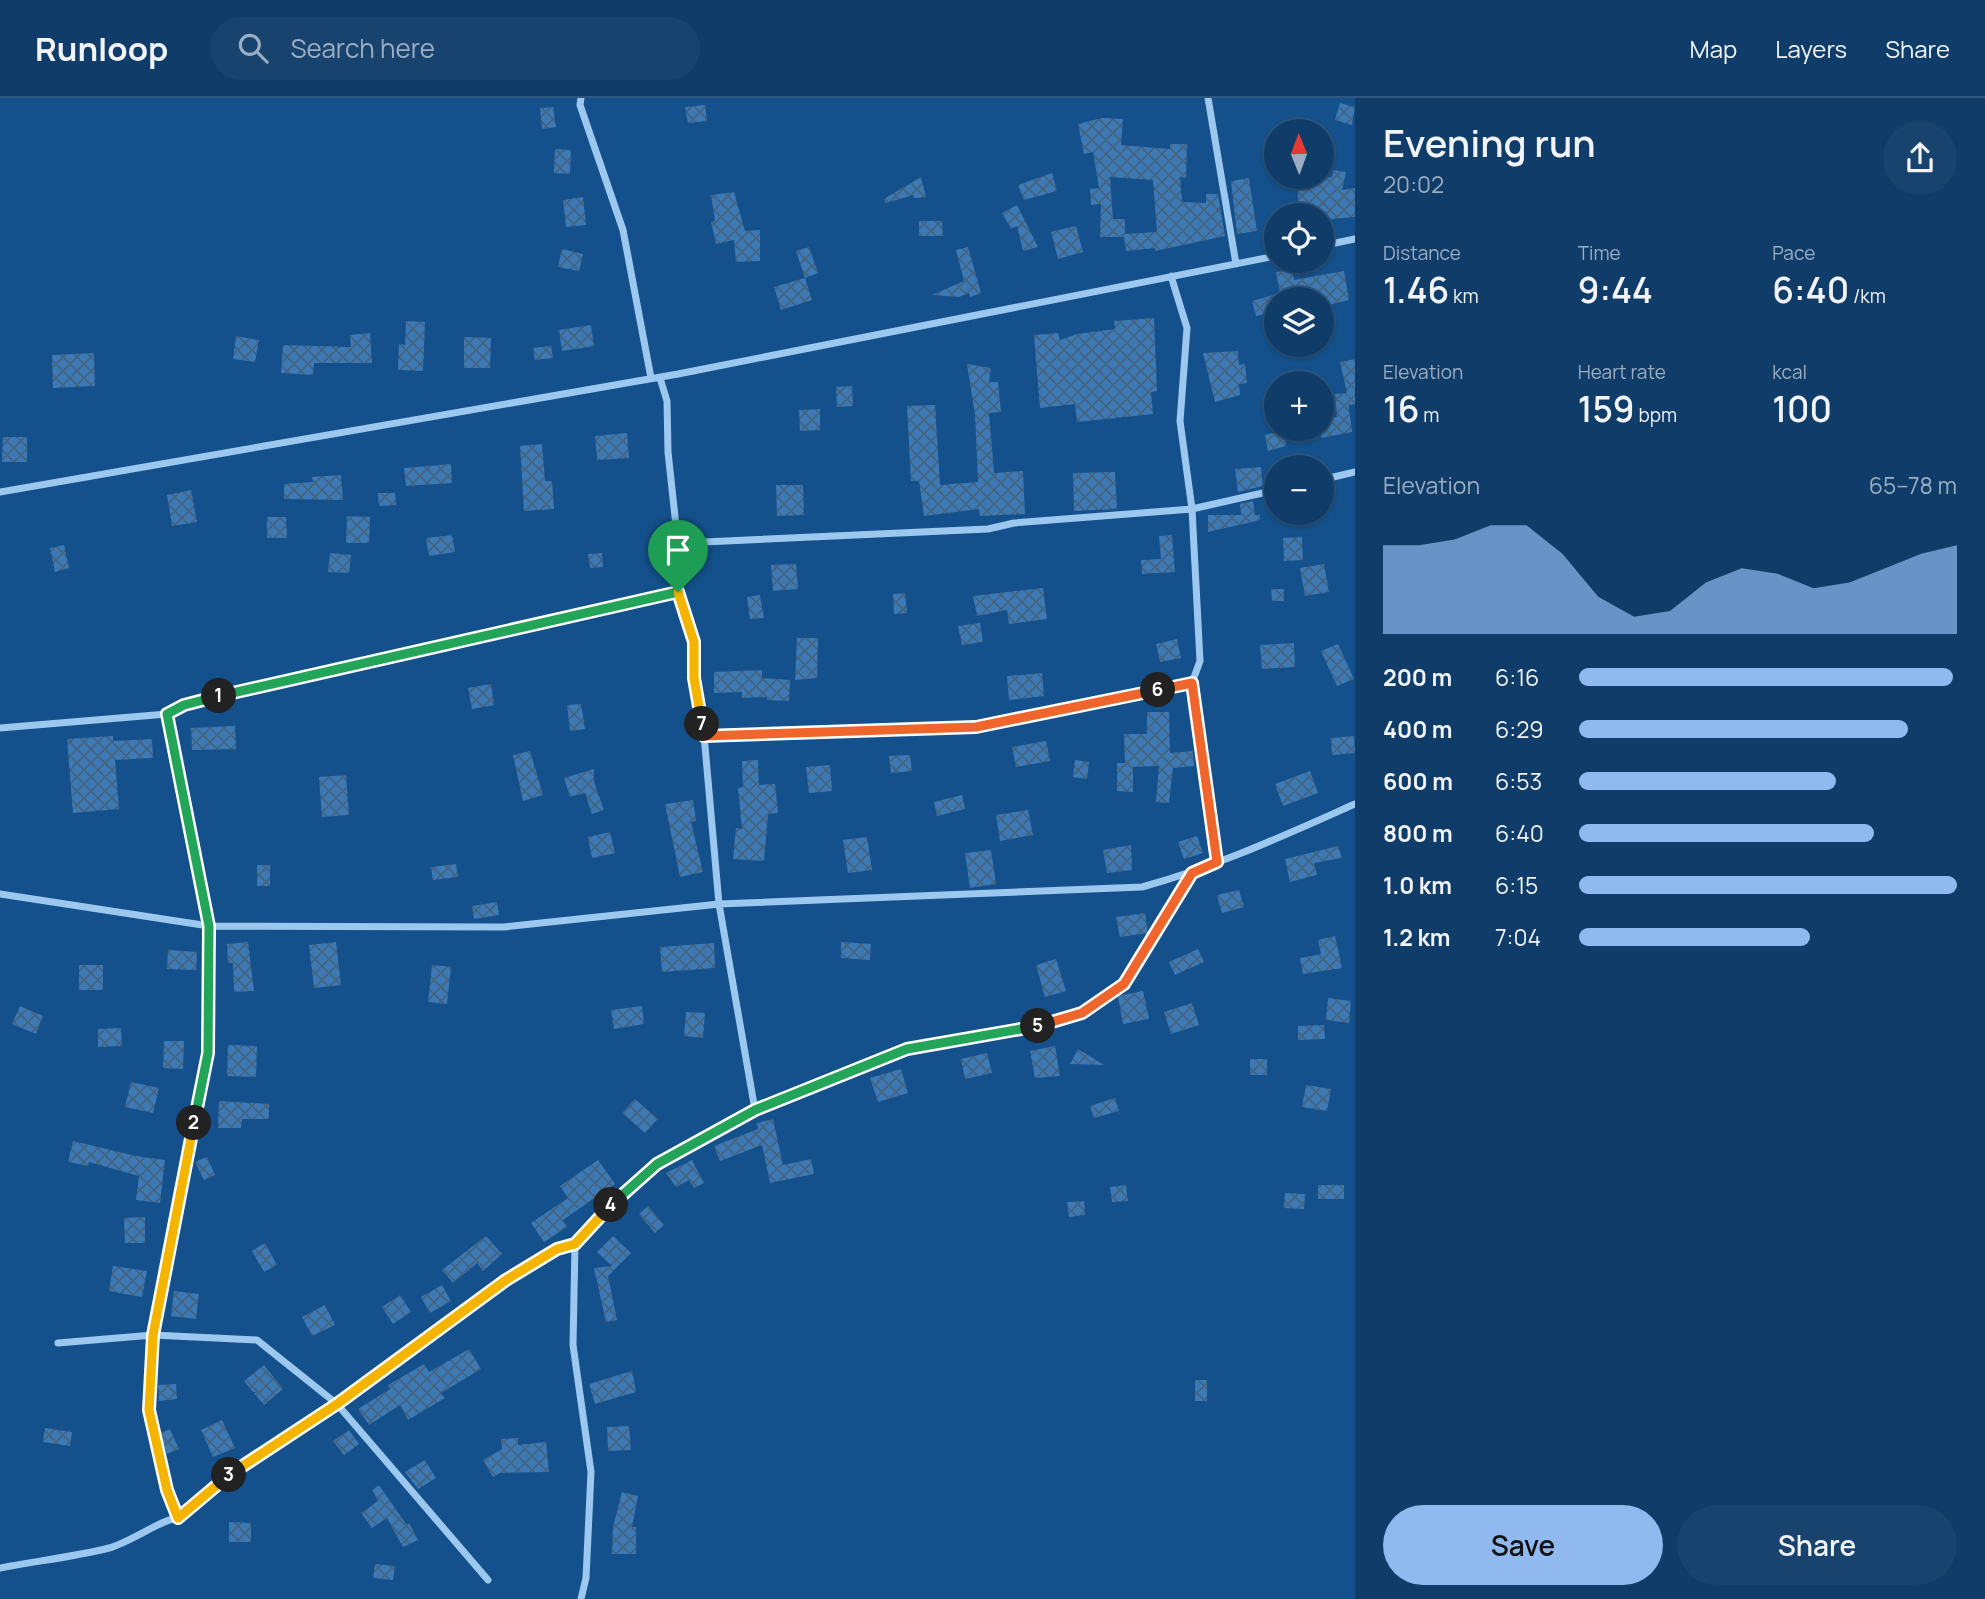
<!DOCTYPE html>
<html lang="en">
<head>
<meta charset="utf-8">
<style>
	body { margin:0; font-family:Manrope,sans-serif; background:#18436e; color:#f1f3f6; height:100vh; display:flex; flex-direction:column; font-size:26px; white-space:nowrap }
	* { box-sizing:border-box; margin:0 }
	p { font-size:23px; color:#9badc0 }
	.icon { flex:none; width:38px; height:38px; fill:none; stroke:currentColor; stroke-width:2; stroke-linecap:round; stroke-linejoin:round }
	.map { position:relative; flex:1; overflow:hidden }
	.side { display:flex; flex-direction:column; background:#0f3c68; width:630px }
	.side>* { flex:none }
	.needle { width:46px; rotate:359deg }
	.fabs { position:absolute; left:1264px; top:21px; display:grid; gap:14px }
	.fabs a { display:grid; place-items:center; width:70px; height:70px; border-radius:50%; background:#0f3c68; box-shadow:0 2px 5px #0004,0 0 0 2px #2f567c; font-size:35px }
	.pin { position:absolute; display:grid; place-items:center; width:60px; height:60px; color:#fff; margin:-72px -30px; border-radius:50% 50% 50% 0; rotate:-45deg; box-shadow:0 0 7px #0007 }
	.pin .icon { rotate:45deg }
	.km { position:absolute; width:35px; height:35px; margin:-18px; border-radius:50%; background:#222; color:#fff; font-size:19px; line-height:35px; text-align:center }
	.round { display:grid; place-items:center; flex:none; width:74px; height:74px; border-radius:37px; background:#18436e }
	.head { display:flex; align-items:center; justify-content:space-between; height:119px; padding:0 28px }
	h1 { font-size:38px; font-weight:600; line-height:52px }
	.stats { display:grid; grid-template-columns:repeat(3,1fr); gap:10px; height:119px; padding:7px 28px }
	.stats div { display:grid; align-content:center }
	.stats b { font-size:35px; font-weight:600 }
	.stats small { font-size:19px; font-weight:400 }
	.stats p { font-size:19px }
	.chart { height:196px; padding:14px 28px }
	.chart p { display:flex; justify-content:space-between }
	.chart svg { width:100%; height:126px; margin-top:7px; fill:#90b9f0; opacity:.7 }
	.cta { display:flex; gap:14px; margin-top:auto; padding:14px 28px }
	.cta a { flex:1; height:80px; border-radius:42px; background:#90b9f0; color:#111; font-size:28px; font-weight:600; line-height:80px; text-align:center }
	.cta a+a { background:#18436e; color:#f1f3f6 }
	ul { padding:0 28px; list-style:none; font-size:23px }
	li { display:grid; grid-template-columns:112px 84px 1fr; align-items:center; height:52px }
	li i { height:18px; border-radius:9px; background:#90b9f0 }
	header { display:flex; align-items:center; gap:42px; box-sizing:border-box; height:98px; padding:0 35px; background:#0f3c68; border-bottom:2px solid #2f567c }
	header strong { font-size:33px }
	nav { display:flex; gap:38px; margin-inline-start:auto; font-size:24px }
	.search { width:490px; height:63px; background:#18436e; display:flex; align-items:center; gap:18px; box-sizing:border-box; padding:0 24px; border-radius:38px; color:#9badc0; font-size:26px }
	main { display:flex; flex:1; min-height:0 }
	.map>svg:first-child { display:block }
	.building { fill:url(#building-cross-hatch); fill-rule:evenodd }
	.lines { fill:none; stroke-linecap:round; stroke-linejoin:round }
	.minor { stroke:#9cc8f0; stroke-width:7 }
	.split-1-casing { stroke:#fff; stroke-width:14 }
	.split-2-casing { stroke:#fff; stroke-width:14 }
	.split-3-casing { stroke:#fff; stroke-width:14 }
	.split-4-casing { stroke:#fff; stroke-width:14 }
	.split-5-casing { stroke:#fff; stroke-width:14 }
	.split-6-casing { stroke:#fff; stroke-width:14 }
	.split-7-casing { stroke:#fff; stroke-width:14 }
	.split-8-casing { stroke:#fff; stroke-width:14 }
	.split-1 { stroke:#22a559; stroke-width:9 }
	.split-2 { stroke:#22a559; stroke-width:9 }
	.split-3 { stroke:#f5b400; stroke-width:9 }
	.split-4 { stroke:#f5b400; stroke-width:9 }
	.split-5 { stroke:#22a559; stroke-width:9 }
	.split-6 { stroke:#f0652b; stroke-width:9 }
	.split-7 { stroke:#f0652b; stroke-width:9 }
	.split-8 { stroke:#f5b400; stroke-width:9 }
</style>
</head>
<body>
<header>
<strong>Runloop</strong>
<div class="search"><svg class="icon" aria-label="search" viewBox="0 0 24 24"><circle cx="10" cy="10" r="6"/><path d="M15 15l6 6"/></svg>Search here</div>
<nav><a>Map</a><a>Layers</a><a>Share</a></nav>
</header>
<main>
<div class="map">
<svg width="1355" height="1501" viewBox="0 0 1355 1501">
	<defs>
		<pattern id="building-cross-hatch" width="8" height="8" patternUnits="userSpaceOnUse" patternTransform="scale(1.75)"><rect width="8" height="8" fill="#3d7ab5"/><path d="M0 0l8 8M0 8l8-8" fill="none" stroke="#446380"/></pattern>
	</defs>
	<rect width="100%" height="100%" fill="#14508b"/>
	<!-- building -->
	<path class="building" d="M1340,5L1355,9L1352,27L1335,22Z
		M705,7L707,23L688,25L685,9Z
		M553,9L556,29L542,31L540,10Z
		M1102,20L1123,21L1121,47L1170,51V46H1187L1186,80L1180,79L1182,104L1206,105V96H1218L1225,138L1155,153V150L1126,153L1124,139H1100L1101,106L1091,107L1090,91L1099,90L1093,54L1084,56L1078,26ZM1110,79L1153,82L1157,134L1125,136V121H1113Z
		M555,51L571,52L570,76L554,75Z
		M1333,72L1346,74L1342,92L1355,90V119L1321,122V117H1299L1297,79H1311V82L1332,79Z
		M1052,75L1057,93L1024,102L1018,87Z
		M921,79L926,99L914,100L913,97L886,105L884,101Z
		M1249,80L1257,133L1237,136L1231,83Z
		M734,94L745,133L760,132V163L736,164L734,142L716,146L711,124L715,123L711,97Z
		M583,99L586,127L566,129L563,102Z
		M1017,107L1038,149L1023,153L1017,128L1011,131L1002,115Z
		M919,123H942L943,138H919Z
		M1076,128L1083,154L1058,161L1051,134Z
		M809,149L818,175L805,180L796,153Z
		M968,149L981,195L970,199L969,195L959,199L932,197L964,183L956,152Z
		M562,151L583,156L579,173L558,169Z
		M1292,171L1294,182L1344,173L1349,202L1321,209V201H1281L1276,174Z
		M805,180L812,202L781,212L774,189Z
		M1276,196V213L1256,218L1252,203Z
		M1154,220L1157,293L1151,294L1153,316L1077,324L1075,306L1040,310L1034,237L1058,235L1060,242L1077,236L1115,231L1114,223Z
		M406,223L425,224L423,273L398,272L399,246L405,247Z
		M591,227L594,248L562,253L559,232Z
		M370,235L372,265H314L313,277L281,275L283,247L351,249L350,237Z
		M236,238L259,242L255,264L233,261Z
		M464,239L491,240L490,270H464Z
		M551,248L553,260L535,262L533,250Z
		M1238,253L1239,267L1245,266L1247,285L1239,286L1240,297L1215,304L1203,255Z
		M94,255L95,288L53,290L52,257Z
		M1355,261V306L1349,307L1348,303L1352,334L1321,340V323L1337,319L1335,296L1347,295L1340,264Z
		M967,266L991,270L989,284H998L1001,314L989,315L994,375L1023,373L1025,416L980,418L979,411L924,418L919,383H911L907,308L935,307L940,387L978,384L975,317Z
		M852,288L853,308L837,309L836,289Z
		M820,311V332L800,333L799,312Z
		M1282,333L1286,348L1268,353L1265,337Z
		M627,335L629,360L597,362L595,338Z
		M3,339H27V364H2Z
		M542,346L545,383H552L554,411L524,413L520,348Z
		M451,366L452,385L406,388L404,370Z
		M1261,369L1263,388L1238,394L1235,371Z
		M1115,374L1117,411L1074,413L1073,375Z
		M341,377L343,402L284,401V386L313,384L312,379Z
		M776,387H803L804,417L777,418Z
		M191,392L197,424L172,428L167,397Z
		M378,395H395L396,407L379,408Z
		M1253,403L1255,417H1260V422L1208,434V417H1241L1240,406Z
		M347,418L370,419L369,445H346Z
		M267,419H286L287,440H267Z
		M452,437L455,454L429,458L426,440Z
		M1172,437L1175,474L1142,476L1141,462L1161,461L1159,438Z
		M1302,439L1303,462L1284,463L1283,440Z
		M64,447L69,470L55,474L50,450Z
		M330,455L351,457L349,475L328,474Z
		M602,455L603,469L590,470L588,456Z
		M796,466L798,491L773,493L771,467Z
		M1324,466L1329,494L1305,498L1300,470Z
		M1043,490L1047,521L1009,526L1007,512L977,518L973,498Z
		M1271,491H1284V503H1272Z
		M905,495L907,515L894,516L893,496Z
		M760,497L764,520L750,521L747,499Z
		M980,525L983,544L962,547L958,528Z
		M797,540H818L817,580L795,582Z
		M1177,541L1181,560L1160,564L1156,546Z
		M1294,545L1295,569L1262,571L1260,547Z
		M1338,546L1354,581L1337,588L1321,553Z
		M762,572V580L790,582L789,603L767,602V599L742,600V594L714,595V574Z
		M1042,575L1044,598L1009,602L1007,578Z
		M491,586L494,607L472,611L468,590Z
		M581,606L585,631L570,633L567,607Z
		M1147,614H1169L1170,655L1193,653L1194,668L1173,670L1169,705L1156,704L1159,668L1133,669V694L1117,693V665H1125L1124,636H1147Z
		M235,628L236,651L192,652L191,630Z
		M113,638V643L152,641L153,660L115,662L119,711L73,715L67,641Z
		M1354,638L1355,655L1332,657L1331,640Z
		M1046,643L1050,663L1016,669L1012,649Z
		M530,653L543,697L523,703L513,657Z
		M910,657L912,673L891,675L889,658Z
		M758,662L759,687L775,686L778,715L768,716L764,763L733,761L736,730L742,731L738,690L743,689L742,663Z
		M1075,662L1089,664L1087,681L1073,679Z
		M830,667L832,693L809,695L806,669Z
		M594,671V684L604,712L592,716L585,695L570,699L564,680Z
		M1310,673L1318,695L1283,708L1275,686Z
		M346,677L349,717L322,719L319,679Z
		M962,697L965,711L937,718L934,704Z
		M693,702L696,723L691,724L703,774L680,779L665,706Z
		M1028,712L1033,737L1000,743L996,717Z
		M610,734L615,755L592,760L588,739Z
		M1197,738L1203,755L1184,761L1178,744Z
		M867,739L872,772L848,775L843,742Z
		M1131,747L1132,772L1107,775L1103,752Z
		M1338,748L1342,760L1314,765L1317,777L1290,784L1285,761Z
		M991,752L996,786L970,790L965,755Z
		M456,766L458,779L433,782L431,769Z
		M257,767H270V788H257Z
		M1239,792L1244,809L1222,815L1217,797Z
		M497,804L499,817L474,821L472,808Z
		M1145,815L1148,835L1120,839L1116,819Z
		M1335,838L1342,870L1303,876L1300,860L1321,856L1318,842Z
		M248,844L254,893L234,894L233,865H228L227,846Z
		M336,844L341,887L314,890L309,847Z
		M841,844L871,846L870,862L841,860Z
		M714,845L715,870L662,874L660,849Z
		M1198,851L1204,864L1175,877L1169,864Z
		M168,852L197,854L196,872L167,871Z
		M1056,861L1066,893L1045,899L1036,867Z
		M79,867H103V892H79Z
		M432,867L451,869L447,906L428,904Z
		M1143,893L1149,921L1123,926L1118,898Z
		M1328,900L1351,903L1349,925L1326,922Z
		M1192,905L1199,927L1171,936L1164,914Z
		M20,908L43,918L36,936L12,926Z
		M642,908L644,926L614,931L611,912Z
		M686,914L705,915L703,940L684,938Z
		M1324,927L1325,941L1298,942V928Z
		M121,930L122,948L98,949V931Z
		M164,943H184L183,971L163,970Z
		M228,947L257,948L256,979L227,978Z
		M1055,948L1060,978L1035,980L1030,953Z
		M1078,951L1104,967L1070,966Z
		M987,955L992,975L965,981L961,961Z
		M1250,961H1267V977H1250Z
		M901,971L908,995L878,1004L870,980Z
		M131,984L159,990L153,1015L125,1009Z
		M1306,987L1331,991L1327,1013L1302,1009Z
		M1115,1000L1119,1013L1094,1020L1090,1008Z
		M635,1001L658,1021L645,1035L622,1015Z
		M219,1003L269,1006V1021H242L241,1030H218Z
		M773,1021L783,1067L811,1061L814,1076L770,1085L762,1047L720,1063L714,1048L758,1031L757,1025Z
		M73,1043L136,1058L165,1062L160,1105L136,1102L139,1078L89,1064L88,1068L68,1064Z
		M207,1059L215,1077L204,1082L195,1064Z
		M598,1062L615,1086L563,1122L567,1129L544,1144L531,1125L568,1100L560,1088Z
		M692,1062L704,1085L694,1090L689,1082L676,1089L666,1075Z
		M1126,1087L1128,1103L1112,1104L1110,1089Z
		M1318,1087H1344V1101H1318Z
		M1285,1095L1305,1096L1304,1111L1284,1110Z
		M1084,1103L1085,1117L1069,1119L1067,1104Z
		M648,1108L664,1127L655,1135L639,1116Z
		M145,1119V1145H125L124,1120Z
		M486,1138L502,1156L483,1173L477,1165L453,1185L442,1172Z
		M613,1138L631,1155L608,1178L617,1222L606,1224L594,1170L612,1168L597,1154Z
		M265,1145L277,1167L264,1174L252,1153Z
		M113,1168L147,1173L142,1199L109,1193Z
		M442,1187L451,1203L430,1215L421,1199Z
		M174,1193L199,1196L196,1221L171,1218Z
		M400,1197L411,1214L393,1226L382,1209Z
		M325,1207L335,1227L312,1238L302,1219Z
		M469,1251L481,1271L441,1295L445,1300L408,1322L400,1307L369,1327L358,1311L390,1291L388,1287L424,1266L429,1274Z
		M264,1267L283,1291L264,1307L254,1295L258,1294H253L244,1283Z
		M632,1273L636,1294L595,1306L589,1286Z
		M1195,1282H1207V1303H1195Z
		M176,1286L177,1301L159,1303L158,1287Z
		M222,1322L235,1350L213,1359L201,1332Z
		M629,1328L631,1352L608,1353L607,1329Z
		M45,1330L72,1334L70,1348L43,1344Z
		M170,1331L179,1351L167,1356L160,1335Z
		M349,1332L359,1346L344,1357L333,1343Z
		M518,1340V1347L546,1344L549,1374L500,1375L493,1379L483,1362L502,1351L501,1341Z
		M425,1362L436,1380L418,1391L405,1374Z
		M379,1387L406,1426L409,1425L418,1442L403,1449L387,1420L372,1430L361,1415L378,1403L372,1392Z
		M622,1394L638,1398L632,1429H636V1456H612L613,1429Z
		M229,1424L251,1425V1444H229Z
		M375,1466L395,1468L393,1482L373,1480Z"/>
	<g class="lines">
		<!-- minor -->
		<path class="minor" d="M581,0L580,7L623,132L651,280H660L667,303L668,354L676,428L682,445L678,494L694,544V580L704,637L719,806L755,1012
			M1208,0L1236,166
			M1321,148L1355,141
			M1171,178L1187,230L1180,323L1192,411L1200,563L1192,585L1217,764
			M1321,382L1355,374
			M0,394L678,276L1276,158
			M682,445L988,431L1014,425L1192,411L1276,392
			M167,616L209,828L208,955L153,1237L148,1313L167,1392L178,1420
			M0,630L167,616L184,606L678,494
			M704,637L976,629L1192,585
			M0,796L209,828L504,829L719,806L1142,789C1216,769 1285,737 1355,706
			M575,1146L573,1247L591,1374L586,1480L581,1501
			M58,1245L153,1237L257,1242L337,1306L488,1482
			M0,1470C36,1463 73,1459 109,1450C129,1445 164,1420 178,1420L239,1369L337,1306L506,1182L557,1151L575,1146L617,1100L657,1066L755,1012L907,951L1033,930L1081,915L1124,886L1192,775"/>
	</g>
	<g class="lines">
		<!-- split-1 casing -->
		<g class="split-1-casing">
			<path id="split-1" d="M219,598L678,494"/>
		</g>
		<!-- split-2 casing -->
		<g class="split-2-casing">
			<path id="split-2" d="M194,1025L208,955L209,828L167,616L184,607L219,598"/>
		</g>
		<!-- split-3 casing -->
		<g class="split-3-casing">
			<path id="split-3" d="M194,1025L153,1237L149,1312L167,1392L178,1420L229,1377"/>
		</g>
		<!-- split-4 casing -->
		<g class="split-4-casing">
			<path id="split-4" d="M229,1377L337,1306L506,1182L557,1151L575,1146L611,1107"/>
		</g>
		<!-- split-5 casing -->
		<g class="split-5-casing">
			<path id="split-5" d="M611,1107L657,1066L755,1012L907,951L1038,928"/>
		</g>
		<!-- split-6 casing -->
		<g class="split-6-casing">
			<path id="split-6" d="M1038,928L1082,915L1124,886L1192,775L1217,764L1192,585L1158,592"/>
		</g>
		<!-- split-7 casing -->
		<g class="split-7-casing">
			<path id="split-7" d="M702,626L704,638L976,629L1158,592"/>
		</g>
		<!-- split-8 casing -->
		<g class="split-8-casing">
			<path id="split-8" d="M678,494L694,544V580L702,626"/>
		</g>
		<!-- split-1 -->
		<use href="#split-1" class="split-1"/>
		<!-- split-2 -->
		<use href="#split-2" class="split-2"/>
		<!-- split-3 -->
		<use href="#split-3" class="split-3"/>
		<!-- split-4 -->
		<use href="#split-4" class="split-4"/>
		<!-- split-5 -->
		<use href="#split-5" class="split-5"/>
		<!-- split-6 -->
		<use href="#split-6" class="split-6"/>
		<!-- split-7 -->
		<use href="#split-7" class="split-7"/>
		<!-- split-8 -->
		<use href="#split-8" class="split-8"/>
	</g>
</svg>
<div class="fabs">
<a><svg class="needle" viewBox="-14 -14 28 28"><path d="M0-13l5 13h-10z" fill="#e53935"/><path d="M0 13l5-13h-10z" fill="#9badc0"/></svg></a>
<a><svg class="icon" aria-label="locate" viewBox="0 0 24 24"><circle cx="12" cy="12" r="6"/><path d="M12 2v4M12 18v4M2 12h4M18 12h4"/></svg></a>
<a><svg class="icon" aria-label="layers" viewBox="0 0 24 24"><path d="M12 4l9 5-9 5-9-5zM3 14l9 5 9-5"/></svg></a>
<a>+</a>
<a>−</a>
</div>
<div class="pin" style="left:678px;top:494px;background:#1e9e55"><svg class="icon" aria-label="arrive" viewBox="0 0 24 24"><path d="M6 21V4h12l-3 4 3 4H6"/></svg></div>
<b class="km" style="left:219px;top:598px">1</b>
<b class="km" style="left:194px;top:1025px">2</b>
<b class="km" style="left:229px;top:1377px">3</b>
<b class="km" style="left:611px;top:1107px">4</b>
<b class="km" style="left:1038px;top:928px">5</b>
<b class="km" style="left:1158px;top:592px">6</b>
<b class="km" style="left:702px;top:626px">7</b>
</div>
<section class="side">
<div class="head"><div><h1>Evening run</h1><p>20:02</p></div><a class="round"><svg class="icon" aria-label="share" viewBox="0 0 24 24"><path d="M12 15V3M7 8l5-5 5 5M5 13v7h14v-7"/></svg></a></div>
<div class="stats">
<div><p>Distance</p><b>1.46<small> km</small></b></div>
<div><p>Time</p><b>9:44</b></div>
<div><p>Pace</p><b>6:40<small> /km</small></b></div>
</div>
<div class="stats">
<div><p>Elevation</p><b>16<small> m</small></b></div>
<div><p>Heart rate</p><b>159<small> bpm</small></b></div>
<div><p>kcal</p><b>100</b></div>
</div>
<div class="chart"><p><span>Elevation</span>65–78 m</p>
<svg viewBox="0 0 160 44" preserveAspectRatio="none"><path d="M0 44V13L10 13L20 11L30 6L40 6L50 16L60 31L70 38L80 36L90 26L100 21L110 23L120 28L130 26L140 21L150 16L160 13V44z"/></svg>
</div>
<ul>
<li><b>200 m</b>6:16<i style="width:99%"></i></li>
<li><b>400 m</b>6:29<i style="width:87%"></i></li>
<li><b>600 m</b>6:53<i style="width:68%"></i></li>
<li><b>800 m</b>6:40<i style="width:78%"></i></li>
<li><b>1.0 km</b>6:15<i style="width:100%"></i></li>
<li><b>1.2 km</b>7:04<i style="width:61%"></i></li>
</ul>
<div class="cta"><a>Save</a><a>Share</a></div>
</section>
</main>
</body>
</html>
